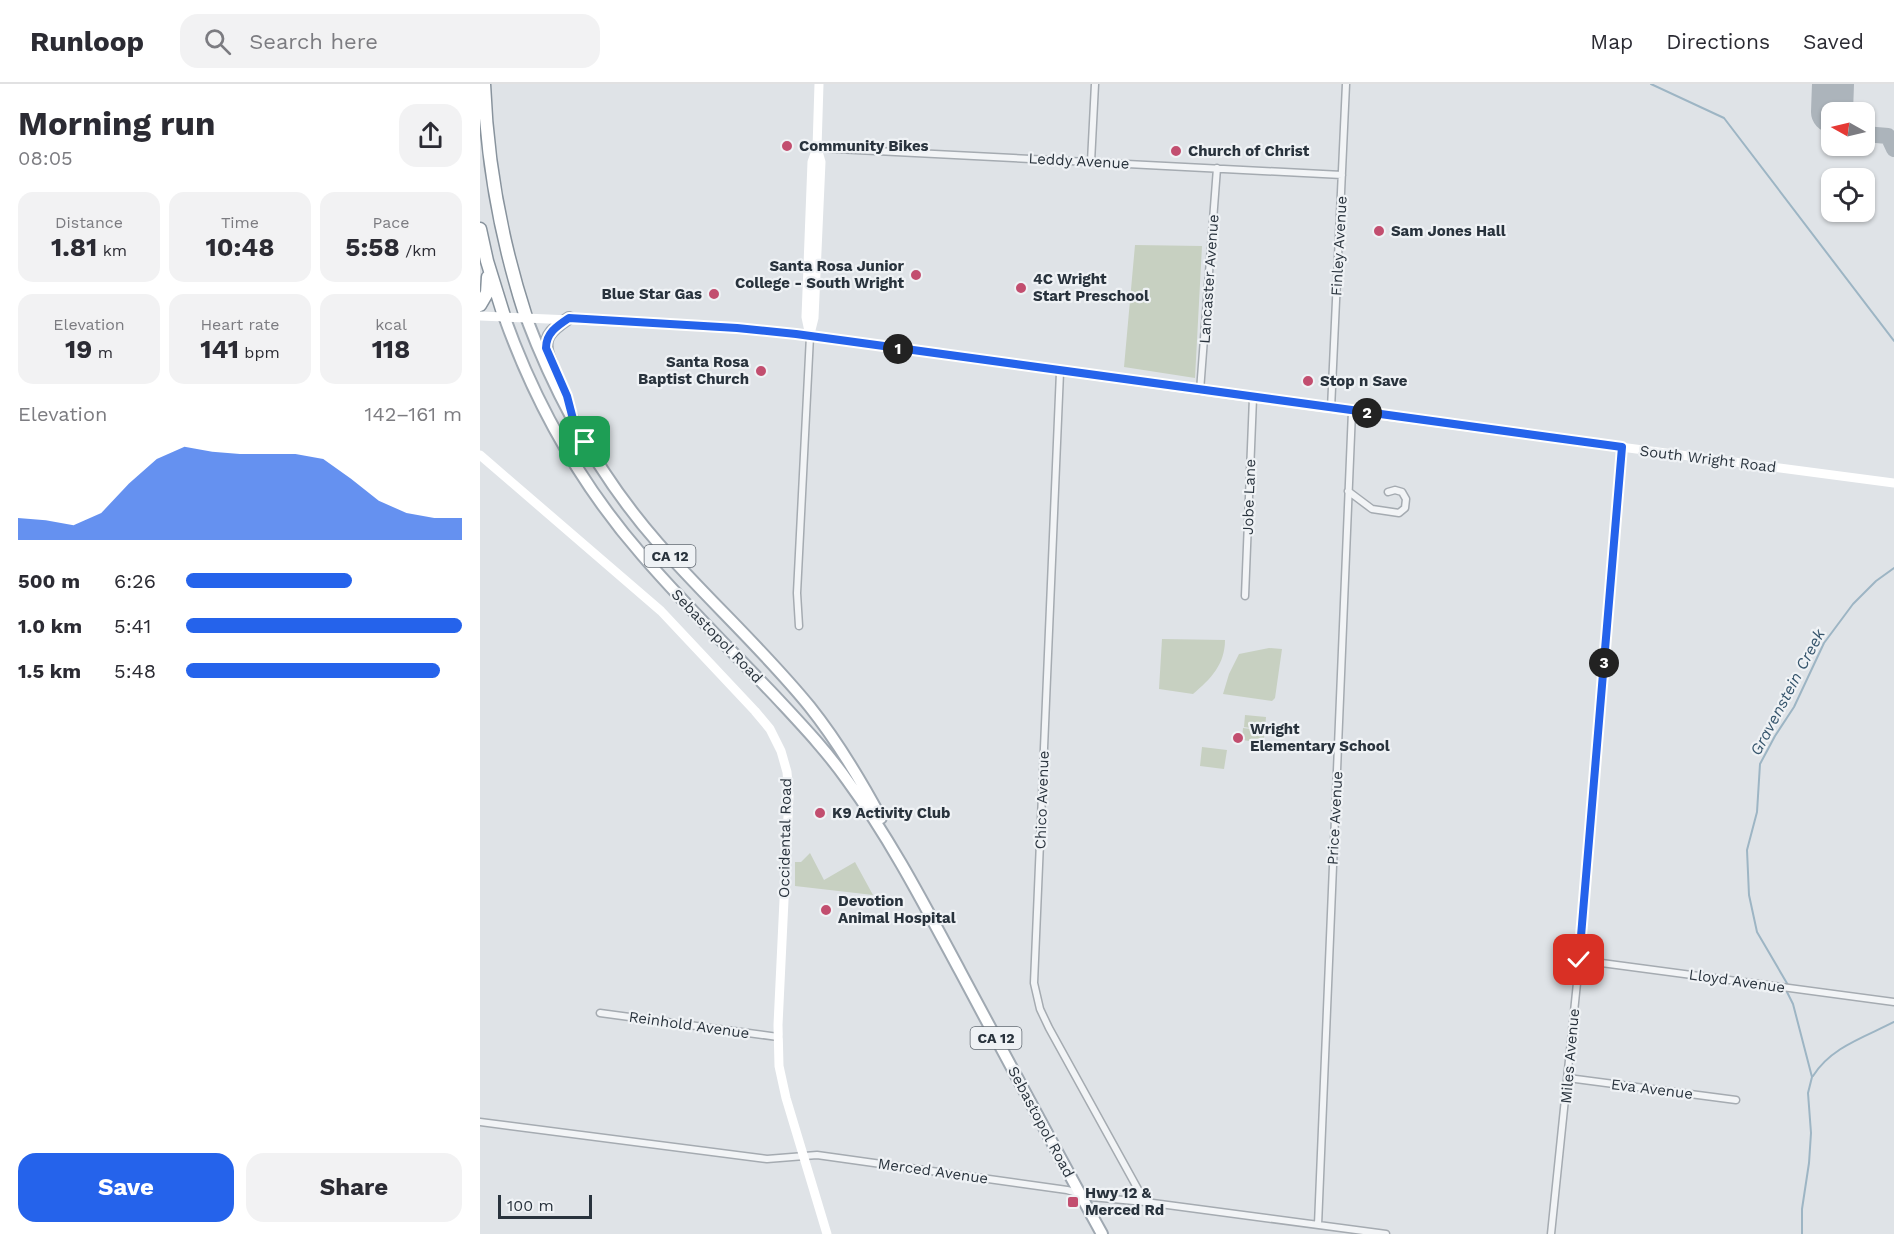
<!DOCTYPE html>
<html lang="en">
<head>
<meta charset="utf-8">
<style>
	body { margin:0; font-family:"Work Sans",sans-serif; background:#f2f2f3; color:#2b2b33; height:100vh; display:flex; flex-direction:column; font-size:22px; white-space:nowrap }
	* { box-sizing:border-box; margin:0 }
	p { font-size:20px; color:#7c7c81 }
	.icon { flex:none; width:33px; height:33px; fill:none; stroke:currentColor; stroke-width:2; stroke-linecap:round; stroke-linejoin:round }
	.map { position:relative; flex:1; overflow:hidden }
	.sheet { display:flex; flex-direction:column; background:#fff; width:480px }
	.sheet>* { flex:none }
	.needle { width:39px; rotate:278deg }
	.fabs { position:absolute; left:1341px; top:18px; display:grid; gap:12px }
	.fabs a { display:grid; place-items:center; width:54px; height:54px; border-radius:12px; background:#fff; box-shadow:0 2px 4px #0004; font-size:30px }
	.scale { position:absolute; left:18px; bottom:15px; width:94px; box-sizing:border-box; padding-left:6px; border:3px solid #29333d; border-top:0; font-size:16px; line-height:21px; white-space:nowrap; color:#29333d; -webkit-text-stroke:4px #eff2f5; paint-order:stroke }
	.pin { position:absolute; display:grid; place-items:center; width:51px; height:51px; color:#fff; margin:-26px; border-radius:12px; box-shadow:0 3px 9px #0006 }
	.km { position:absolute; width:30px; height:30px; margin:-15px; border-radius:50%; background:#222; color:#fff; font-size:16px; line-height:30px; text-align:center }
	.round { display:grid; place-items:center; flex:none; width:63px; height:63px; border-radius:18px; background:#f2f2f3 }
	.overview { display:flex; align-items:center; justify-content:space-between; height:102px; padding:0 18px }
	h1 { font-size:33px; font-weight:700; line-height:45px }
	.stats { display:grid; grid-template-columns:repeat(3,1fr); gap:9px; height:102px; padding:6px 18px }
	.stats div { display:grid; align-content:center; border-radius:15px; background:#f2f2f3; text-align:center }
	.stats b { font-size:26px; font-weight:700 }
	.stats small { font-size:16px; font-weight:400 }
	.stats p { font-size:16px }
	.chart { height:168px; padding:12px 18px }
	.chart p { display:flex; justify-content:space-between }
	.chart svg { width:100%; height:108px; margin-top:6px; fill:#2563eb; opacity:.7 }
	.button { display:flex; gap:12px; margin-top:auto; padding:12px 18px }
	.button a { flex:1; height:69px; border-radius:18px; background:#2563eb; color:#fff; font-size:24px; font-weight:700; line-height:69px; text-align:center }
	.button a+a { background:#f2f2f3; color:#2b2b33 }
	ul { padding:0 18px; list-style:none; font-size:20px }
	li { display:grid; grid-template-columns:96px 72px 1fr; align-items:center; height:45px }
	li i { height:15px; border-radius:8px; background:#2563eb }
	header { display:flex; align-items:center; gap:36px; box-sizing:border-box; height:84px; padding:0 30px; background:#fff; border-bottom:2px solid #e1e1e2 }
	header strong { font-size:28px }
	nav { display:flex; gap:33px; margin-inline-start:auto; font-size:21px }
	.search { width:420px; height:54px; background:#f2f2f3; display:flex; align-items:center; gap:15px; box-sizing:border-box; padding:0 21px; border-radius:18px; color:#7c7c81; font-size:22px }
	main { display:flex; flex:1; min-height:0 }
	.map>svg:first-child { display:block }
	.green { fill:#c7d0c1 }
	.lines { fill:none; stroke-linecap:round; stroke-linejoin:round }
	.stream { stroke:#9db5c4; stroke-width:2 }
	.taxiway { stroke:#acb4bb; stroke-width:16 }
	.runway { stroke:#acb4bb; stroke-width:42 }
	.street-casing { stroke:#a5abb1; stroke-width:9 }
	.primary-casing { stroke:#a0a9b2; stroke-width:14 }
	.highway-casing { stroke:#88939d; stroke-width:15 }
	.street { stroke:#f2f4f6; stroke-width:6 }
	.secondary { stroke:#fff; stroke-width:9 }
	.primary { stroke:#fff; stroke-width:10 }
	.highway { stroke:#fff; stroke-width:12 }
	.route-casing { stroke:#fff; stroke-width:12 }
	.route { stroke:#2563eb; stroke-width:8 }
	.poi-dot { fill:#c24e6f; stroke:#eff2f5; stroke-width:2 }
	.labels { text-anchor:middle; stroke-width:4.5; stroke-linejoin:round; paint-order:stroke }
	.shield { fill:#eff2f5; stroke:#646c74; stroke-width:1.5 }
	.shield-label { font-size:14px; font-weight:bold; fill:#29333d }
	.poi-label { font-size:15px; font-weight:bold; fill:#29333d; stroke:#eff2f5; text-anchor:start }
	.street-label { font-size:15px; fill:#29333d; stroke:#eff2f5 }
	.water-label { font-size:16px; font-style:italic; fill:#37566d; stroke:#eff2f5 }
</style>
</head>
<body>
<header>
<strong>Runloop</strong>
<div class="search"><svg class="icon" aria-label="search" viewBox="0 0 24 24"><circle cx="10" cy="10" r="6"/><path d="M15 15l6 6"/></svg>Search here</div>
<nav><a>Map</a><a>Directions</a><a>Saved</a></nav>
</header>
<main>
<section class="sheet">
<div class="overview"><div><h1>Morning run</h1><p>08:05</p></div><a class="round"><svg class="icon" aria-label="share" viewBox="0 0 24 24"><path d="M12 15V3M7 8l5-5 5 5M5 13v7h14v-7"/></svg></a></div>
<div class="stats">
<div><p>Distance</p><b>1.81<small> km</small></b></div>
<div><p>Time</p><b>10:48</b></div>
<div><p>Pace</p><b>5:58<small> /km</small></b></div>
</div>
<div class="stats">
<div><p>Elevation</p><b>19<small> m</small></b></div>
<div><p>Heart rate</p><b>141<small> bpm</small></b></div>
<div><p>kcal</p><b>118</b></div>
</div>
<div class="chart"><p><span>Elevation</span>142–161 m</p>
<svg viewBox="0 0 160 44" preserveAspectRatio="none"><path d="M0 44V35L10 36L20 38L30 33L40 21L50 11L60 6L70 8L80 9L90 9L100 9L110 11L120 19L130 28L140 33L150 35L160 35V44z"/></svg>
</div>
<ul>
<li><b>500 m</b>6:26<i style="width:60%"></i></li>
<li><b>1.0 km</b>5:41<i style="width:100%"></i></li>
<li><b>1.5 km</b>5:48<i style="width:92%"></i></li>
</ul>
<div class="button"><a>Save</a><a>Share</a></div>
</section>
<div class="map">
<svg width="1414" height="1150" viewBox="0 0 1414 1150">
	<rect width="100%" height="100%" fill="#dfe3e7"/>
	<!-- green -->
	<path class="green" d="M655,161L722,162L715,294L644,283Z
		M682,555L745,556C745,580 731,595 713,610L679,605Z
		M789,564L802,565L795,614L792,617L743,610L749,590L759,570Z
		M765,631L786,633L785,646L764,643Z
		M763,644L785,647L783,659L762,656Z
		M722,663L747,666L744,685L720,682Z
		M330,769L344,796L375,778L393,811L315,802V778H321Z"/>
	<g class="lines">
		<!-- stream -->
		<path class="stream" d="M1171,0L1244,34L1414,257
			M1308,901L1277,848L1269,811L1267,766L1277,728L1280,680L1295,652L1314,623L1344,559L1373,520L1396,497L1414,484
			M1307,908L1313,920L1332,993L1328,1009L1331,1049L1329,1079L1322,1125V1150
			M1333,992C1351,963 1385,953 1414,938"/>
		<!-- taxiway -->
		<path class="taxiway" d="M1350,49H1352
			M1384,50L1408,52L1414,65"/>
		<!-- runway -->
		<path class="runway" d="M1352,28L1353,0"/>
		<!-- street casing -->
		<g class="street-casing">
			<path id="street" d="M337,64L862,91
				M611,78L615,0
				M580,288L554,899L560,925L569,944L665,1118
				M720,307L737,84
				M851,325L866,0
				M868,407L892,425L919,429L925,424L926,415L922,408L915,406L908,408
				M765,512L773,314
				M319,542L317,509L330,252
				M1099,876L1414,918
				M120,929L298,953
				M1088,994L1256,1016
				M0,1038L287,1075L337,1071L587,1106L611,1113L665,1118L906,1150
				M838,1141L872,327
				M1071,1150L1097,899L1142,363"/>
		</g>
		<!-- primary casing -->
		<g class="primary-casing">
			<path id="primary" d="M24,232C55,319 101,401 162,471C204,520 250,565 295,612C320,639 346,666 367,696C411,756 445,822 480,887C527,975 574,1063 622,1150
				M46,233C77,315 120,393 178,459C227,515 283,565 330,623C357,657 380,695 401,734
				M71,278C60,254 70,247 89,234"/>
		</g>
		<!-- highway casing -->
		<g class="highway-casing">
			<path id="highway" d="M4,0C7,80 21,156 46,233
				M0,145L7,177L24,232
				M0,221L7,209L8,193"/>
		</g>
		<!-- street -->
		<use href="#street" class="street"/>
		<!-- secondary -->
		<path class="secondary" d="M0,232L206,241L316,250L821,321L1414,399
			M330,250L334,234L341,78L337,64
			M330,252L326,233L332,78L337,64L339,0
			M0,371L181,527L275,627L290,645L301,667L307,688L309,712L298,941L299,982L306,1014L347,1150"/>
		<!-- primary -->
		<use href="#primary" class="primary"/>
		<!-- highway -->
		<use href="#highway" class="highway"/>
	</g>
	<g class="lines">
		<!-- route casing -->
		<g class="route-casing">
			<path id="route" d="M105,358L94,339L87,312L66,264C66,249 77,242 89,234L257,244L316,250L1142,363L1099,876"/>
		</g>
		<!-- route -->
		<use href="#route" class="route"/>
	</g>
	<!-- markers -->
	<g class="poi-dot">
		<circle cx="307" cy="62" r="6"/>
		<circle cx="696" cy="67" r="6"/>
		<circle cx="899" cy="147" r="6"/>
		<circle cx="436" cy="191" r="6"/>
		<circle cx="541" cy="204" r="6"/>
		<circle cx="234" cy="210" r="6"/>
		<circle cx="281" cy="287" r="6"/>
		<circle cx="828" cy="297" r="6"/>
		<circle cx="758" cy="654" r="6"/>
		<circle cx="340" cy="729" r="6"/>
		<circle cx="346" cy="826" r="6"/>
		<rect x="587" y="1112" width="12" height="12" rx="3"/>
	</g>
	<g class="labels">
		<!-- shield labels -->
		<g class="shield">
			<rect x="164.5" y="461" width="51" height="22" rx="4.5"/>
			<rect x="490.5" y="943" width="51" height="22" rx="4.5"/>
		</g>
		<g class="shield-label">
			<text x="190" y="477">CA 12</text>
			<text x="516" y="959">CA 12</text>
		</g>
		<!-- poi labels -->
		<g class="poi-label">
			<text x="319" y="67">Community Bikes</text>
			<text x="708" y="72">Church of Christ</text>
			<text x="911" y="152">Sam Jones Hall</text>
			<text x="424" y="187" text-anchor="end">Santa Rosa Junior<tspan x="424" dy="17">College - South Wright</tspan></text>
			<text x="553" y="200">4C Wright<tspan x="553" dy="17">Start Preschool</tspan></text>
			<text x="222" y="215" text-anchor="end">Blue Star Gas</text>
			<text x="269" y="283" text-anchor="end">Santa Rosa<tspan x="269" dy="17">Baptist Church</tspan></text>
			<text x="840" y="302">Stop n Save</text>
			<text x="770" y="650">Wright<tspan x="770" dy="17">Elementary School</tspan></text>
			<text x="352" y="734">K9 Activity Club</text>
			<text x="358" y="822">Devotion<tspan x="358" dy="17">Animal Hospital</tspan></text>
			<text x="605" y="1114">Hwy 12 &amp;<tspan x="605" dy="17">Merced Rd</tspan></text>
		</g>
		<!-- street labels -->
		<g class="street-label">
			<text transform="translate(599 77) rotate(3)" y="5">Leddy Avenue</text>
			<text transform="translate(859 162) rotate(-87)" y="5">Finley Avenue</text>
			<text transform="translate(729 195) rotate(-86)" y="5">Lancaster Avenue</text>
			<text transform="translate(1228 375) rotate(7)" y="5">South Wright Road</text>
			<text transform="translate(769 413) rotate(-88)" y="5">Jobe Lane</text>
			<text transform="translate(237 552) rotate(46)" y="5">Sebastopol Road</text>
			<text transform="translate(562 716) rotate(-88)" y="5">Chico Avenue</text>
			<text transform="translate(855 734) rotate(-87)" y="5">Price Avenue</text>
			<text transform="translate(305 754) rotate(-89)" y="5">Occidental Road</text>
			<text transform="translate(1257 897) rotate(8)" y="5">Lloyd Avenue</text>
			<text transform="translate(209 941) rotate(8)" y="5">Reinhold Avenue</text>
			<text transform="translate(1090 972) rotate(-85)" y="5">Miles Avenue</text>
			<text transform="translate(1172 1005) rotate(7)" y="5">Eva Avenue</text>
			<text transform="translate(561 1038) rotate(62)" y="5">Sebastopol Road</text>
			<text transform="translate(453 1087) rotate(8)" y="5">Merced Avenue</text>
		</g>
		<!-- water labels -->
		<g class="water-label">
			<text transform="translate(1307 608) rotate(-62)" y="6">Gravenstein Creek</text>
		</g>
	</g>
</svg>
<div class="fabs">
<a><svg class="needle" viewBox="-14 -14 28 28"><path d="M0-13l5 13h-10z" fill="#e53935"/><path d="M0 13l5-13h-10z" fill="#7c7c81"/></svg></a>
<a><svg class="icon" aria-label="locate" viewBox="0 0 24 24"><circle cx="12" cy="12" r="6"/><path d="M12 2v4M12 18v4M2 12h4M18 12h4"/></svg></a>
</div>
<div class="scale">100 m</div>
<div class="pin" style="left:105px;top:358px;background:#1e9e55"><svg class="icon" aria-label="arrive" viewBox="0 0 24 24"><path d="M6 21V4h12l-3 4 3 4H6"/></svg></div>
<div class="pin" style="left:1099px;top:876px;background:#d93025"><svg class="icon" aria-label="check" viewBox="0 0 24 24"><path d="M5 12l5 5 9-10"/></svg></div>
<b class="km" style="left:418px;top:265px">1</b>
<b class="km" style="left:887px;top:329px">2</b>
<b class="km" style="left:1124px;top:579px">3</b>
</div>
</main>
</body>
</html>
